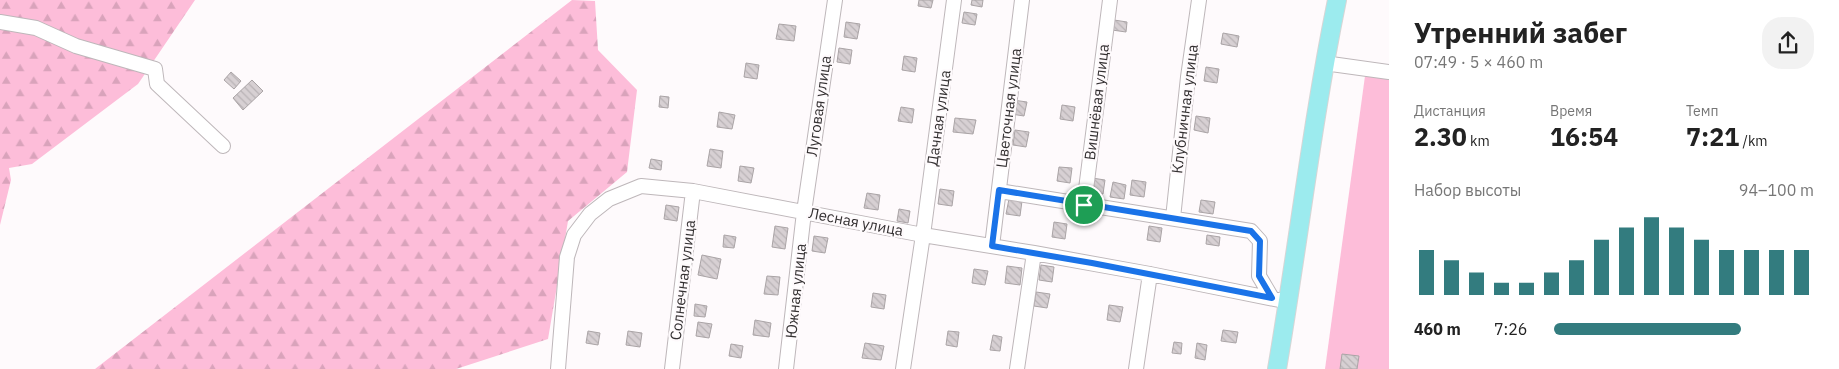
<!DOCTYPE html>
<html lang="ru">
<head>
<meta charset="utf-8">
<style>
	body { margin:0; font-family:"IBM Plex Sans",sans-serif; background:#f2f2f2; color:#222; height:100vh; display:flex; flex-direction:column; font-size:19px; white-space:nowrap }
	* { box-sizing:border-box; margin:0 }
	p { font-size:16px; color:#767676 }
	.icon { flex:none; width:28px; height:28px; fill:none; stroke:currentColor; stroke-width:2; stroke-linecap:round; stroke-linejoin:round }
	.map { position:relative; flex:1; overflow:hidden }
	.side { display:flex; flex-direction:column; background:#fff; width:450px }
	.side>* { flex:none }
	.pin { position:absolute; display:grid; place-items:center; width:42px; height:42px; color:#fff; margin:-21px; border:2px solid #fff; border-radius:50%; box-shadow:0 1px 5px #0007 }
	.round { display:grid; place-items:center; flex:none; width:52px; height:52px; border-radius:20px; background:#f2f2f2 }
	.overview { display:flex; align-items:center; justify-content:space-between; height:85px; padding:0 25px }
	h1 { font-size:28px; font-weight:800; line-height:38px }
	.figures { display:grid; grid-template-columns:repeat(3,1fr); gap:8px; height:85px; padding:5px 25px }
	.figures div { display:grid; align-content:center }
	.figures b { font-size:25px; font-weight:800 }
	.figures small { font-size:14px; font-weight:400 }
	.figures p { font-size:14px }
	.chart { height:140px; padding:10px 25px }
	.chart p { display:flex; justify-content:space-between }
	.chart svg { width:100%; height:90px; margin-top:5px; stroke:#337c7f; stroke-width:6 }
	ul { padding:0 25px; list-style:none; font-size:16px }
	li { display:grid; grid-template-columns:80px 60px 1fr; align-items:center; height:38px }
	li i { height:12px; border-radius:6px; background:#337c7f }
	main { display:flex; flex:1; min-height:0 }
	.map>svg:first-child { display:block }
	.forest { fill:url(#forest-firs) }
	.green { fill:#fdbdd9 }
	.building { fill:url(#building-back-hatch); stroke:#aaa4a6 }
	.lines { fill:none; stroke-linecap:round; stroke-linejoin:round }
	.minor-casing { stroke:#beb7ba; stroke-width:16 }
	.major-casing { stroke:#d6d6d6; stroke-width:20 }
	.minor { stroke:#fff; stroke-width:14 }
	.major { stroke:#9cebee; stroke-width:18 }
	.route-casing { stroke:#fff; stroke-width:10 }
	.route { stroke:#1a73e8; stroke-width:6 }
	.labels { text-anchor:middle; stroke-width:4.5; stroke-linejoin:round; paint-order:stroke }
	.street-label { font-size:15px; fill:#343132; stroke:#fefafc }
</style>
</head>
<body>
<main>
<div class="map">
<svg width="1389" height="369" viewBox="0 0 1389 369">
	<defs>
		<pattern id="forest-firs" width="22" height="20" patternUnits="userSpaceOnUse" patternTransform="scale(1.25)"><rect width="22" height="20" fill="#fdbdd9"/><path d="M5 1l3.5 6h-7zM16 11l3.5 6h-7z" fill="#d9a3bb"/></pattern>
		<pattern id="building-back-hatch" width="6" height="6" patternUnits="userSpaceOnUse" patternTransform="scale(1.25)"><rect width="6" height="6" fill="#d7d0d3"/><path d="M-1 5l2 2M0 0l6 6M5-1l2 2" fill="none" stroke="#b9b3b6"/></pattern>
	</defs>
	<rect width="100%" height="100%" fill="#fefafc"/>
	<!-- forest -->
	<path class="forest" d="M0,0H195L138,84L32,164L9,168L11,180L0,225Z
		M572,0L595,1L598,50L637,90L627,172L568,221L548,339L456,369H95Z"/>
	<!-- green -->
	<path class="green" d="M1365,76L1389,79V369H1325Z"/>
	<!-- building -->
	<path class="building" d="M919,0H933L931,8L918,6Z
		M972,0H983L982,7L971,5Z
		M964,12L977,14L975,25L962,23Z
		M1114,20L1127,22L1126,32L1112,30Z
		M846,22L860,24L857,39L844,37Z
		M779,24L796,26L794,41L776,39Z
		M1223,33L1239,36L1237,47L1221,44Z
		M839,48L852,50L850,64L837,62Z
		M904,56L917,58L915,72L902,70Z
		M746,63L759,65L757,79L744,77Z
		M1206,67L1219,69L1217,83L1204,81Z
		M231,72L241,81L234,89L224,80Z
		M252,80L263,91L243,110L233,98Z
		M660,96L669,97L668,108L659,107Z
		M1013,100L1027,102L1024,116L1011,114Z
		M1062,105L1075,107L1073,121L1060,119Z
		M901,107L914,109L912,123L898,121Z
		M719,112L735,115L732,129L717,127Z
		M1196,116L1210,118L1208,133L1194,130Z
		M955,118L976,120L973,134L953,132Z
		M1015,130L1029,132L1026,147L1013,145Z
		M710,149L723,151L721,168L707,166Z
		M651,159L662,161L661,170L649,168Z
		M740,166L754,168L751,183L738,181Z
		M1059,167L1072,168L1070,183L1057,181Z
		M1092,178L1105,180L1103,194L1090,192Z
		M1132,180L1146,182L1144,197L1130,195Z
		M1113,182L1126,185L1124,199L1110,197Z
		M940,189L954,191L952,206L938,204Z
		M867,193L880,195L878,210L864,208Z
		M1009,199L1022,201L1020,216L1006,214Z
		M1201,200L1215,202L1213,214L1199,212Z
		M666,205L679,207L677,221L664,219Z
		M899,209L910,211L908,223L897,221Z
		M1054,222L1067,224L1065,239L1052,237Z
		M775,226L788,228L785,249L772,247Z
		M1149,226L1162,228L1160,242L1147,240Z
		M724,235L736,237L734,248L723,247Z
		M1207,235L1220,237L1219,246L1206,244Z
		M814,236L828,238L825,253L812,251Z
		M702,255L721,259L717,279L698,275Z
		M1041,265L1054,267L1052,282L1039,280Z
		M1007,266L1022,268L1020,285L1005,283Z
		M974,269L988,271L985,285L972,283Z
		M767,276L780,277L778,295L764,294Z
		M1036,292L1050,294L1047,308L1034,306Z
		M873,293L886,295L884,309L871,307Z
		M695,304L707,306L705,317L694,316Z
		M1109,305L1123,307L1120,322L1107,320Z
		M755,320L771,323L769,337L753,335Z
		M698,322L712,324L709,338L696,336Z
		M1223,330L1238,332L1236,343L1221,341Z
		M588,331L600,333L598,345L586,343Z
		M628,331L642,333L640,347L626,345Z
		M948,331L959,332L957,347L946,345Z
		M993,335L1002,337L1000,351L990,350Z
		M1174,342L1182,343L1181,354L1172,353Z
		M865,343L884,346L881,360L862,358Z
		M1197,343L1207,345L1205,360L1195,358Z
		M731,344L743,346L741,358L729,356Z
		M1342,354L1359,356L1357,369H1340Z"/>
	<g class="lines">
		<!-- minor casing -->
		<g class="minor-casing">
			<path id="minor" d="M0,22L36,28L76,46L155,69L157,84L223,146
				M1324,63L1389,72
				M999,191L1251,231L1260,241L1259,276L1272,298
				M1084,205L1110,0
				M1173,218L1188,77L1199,0
				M992,246L1022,0
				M558,369L567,257L574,235L590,214L609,199L641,186L693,191L923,235L1034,253L1150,274L1289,302
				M672,369L693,191
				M786,369L804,212L835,0
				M903,369L923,235L954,0
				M1017,369L1034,253
				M1136,369L1150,274"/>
		</g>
		<!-- major casing -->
		<g class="major-casing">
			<path id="major" d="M1277,369C1298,246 1312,122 1337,0"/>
		</g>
		<!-- minor -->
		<use href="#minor" class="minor"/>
		<!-- major -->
		<use href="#major" class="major"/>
	</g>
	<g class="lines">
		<!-- route casing -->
		<g class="route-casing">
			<path id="route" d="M999,190L1251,231L1260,241L1259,276L1272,298L1092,263L992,246Z"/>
		</g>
		<!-- route -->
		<use href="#route" class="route"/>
	</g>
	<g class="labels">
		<!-- street labels -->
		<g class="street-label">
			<text transform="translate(1097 102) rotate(-83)" y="5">Вишнёвая улица</text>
			<text transform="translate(819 106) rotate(-82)" y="5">Луговая улица</text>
			<text transform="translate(1009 108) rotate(-83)" y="5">Цветочная улица</text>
			<text transform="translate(1185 109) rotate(-83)" y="5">Клубничная улица</text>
			<text transform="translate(939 118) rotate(-82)" y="5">Дачная улица</text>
			<text transform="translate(856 222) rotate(11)" y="5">Лесная улица</text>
			<text transform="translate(683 280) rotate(-83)" y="5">Солнечная улица</text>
			<text transform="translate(796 291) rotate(-84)" y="5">Южная улица</text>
		</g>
	</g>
</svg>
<div class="pin" style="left:1084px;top:205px;background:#1e9e55"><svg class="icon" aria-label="arrive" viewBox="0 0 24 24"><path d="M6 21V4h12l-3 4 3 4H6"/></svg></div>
</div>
<section class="side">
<div class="overview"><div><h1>Утренний забег</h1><p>07:49 · 5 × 460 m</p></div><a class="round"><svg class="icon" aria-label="share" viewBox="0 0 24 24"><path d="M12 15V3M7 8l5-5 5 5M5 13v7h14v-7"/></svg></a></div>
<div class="figures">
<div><p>Дистанция</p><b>2.30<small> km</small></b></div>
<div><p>Время</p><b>16:54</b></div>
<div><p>Темп</p><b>7:21<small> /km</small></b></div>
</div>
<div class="chart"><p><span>Набор высоты</span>94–100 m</p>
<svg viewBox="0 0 160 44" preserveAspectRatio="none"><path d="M5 44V22M15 44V27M25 44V33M35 44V38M45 44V38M55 44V33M65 44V27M75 44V17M85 44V11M95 44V6M105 44V11M115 44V17M125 44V22M135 44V22M145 44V22M155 44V22"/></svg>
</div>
<ul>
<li><b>460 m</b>7:26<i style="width:72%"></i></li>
</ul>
</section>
</main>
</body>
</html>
